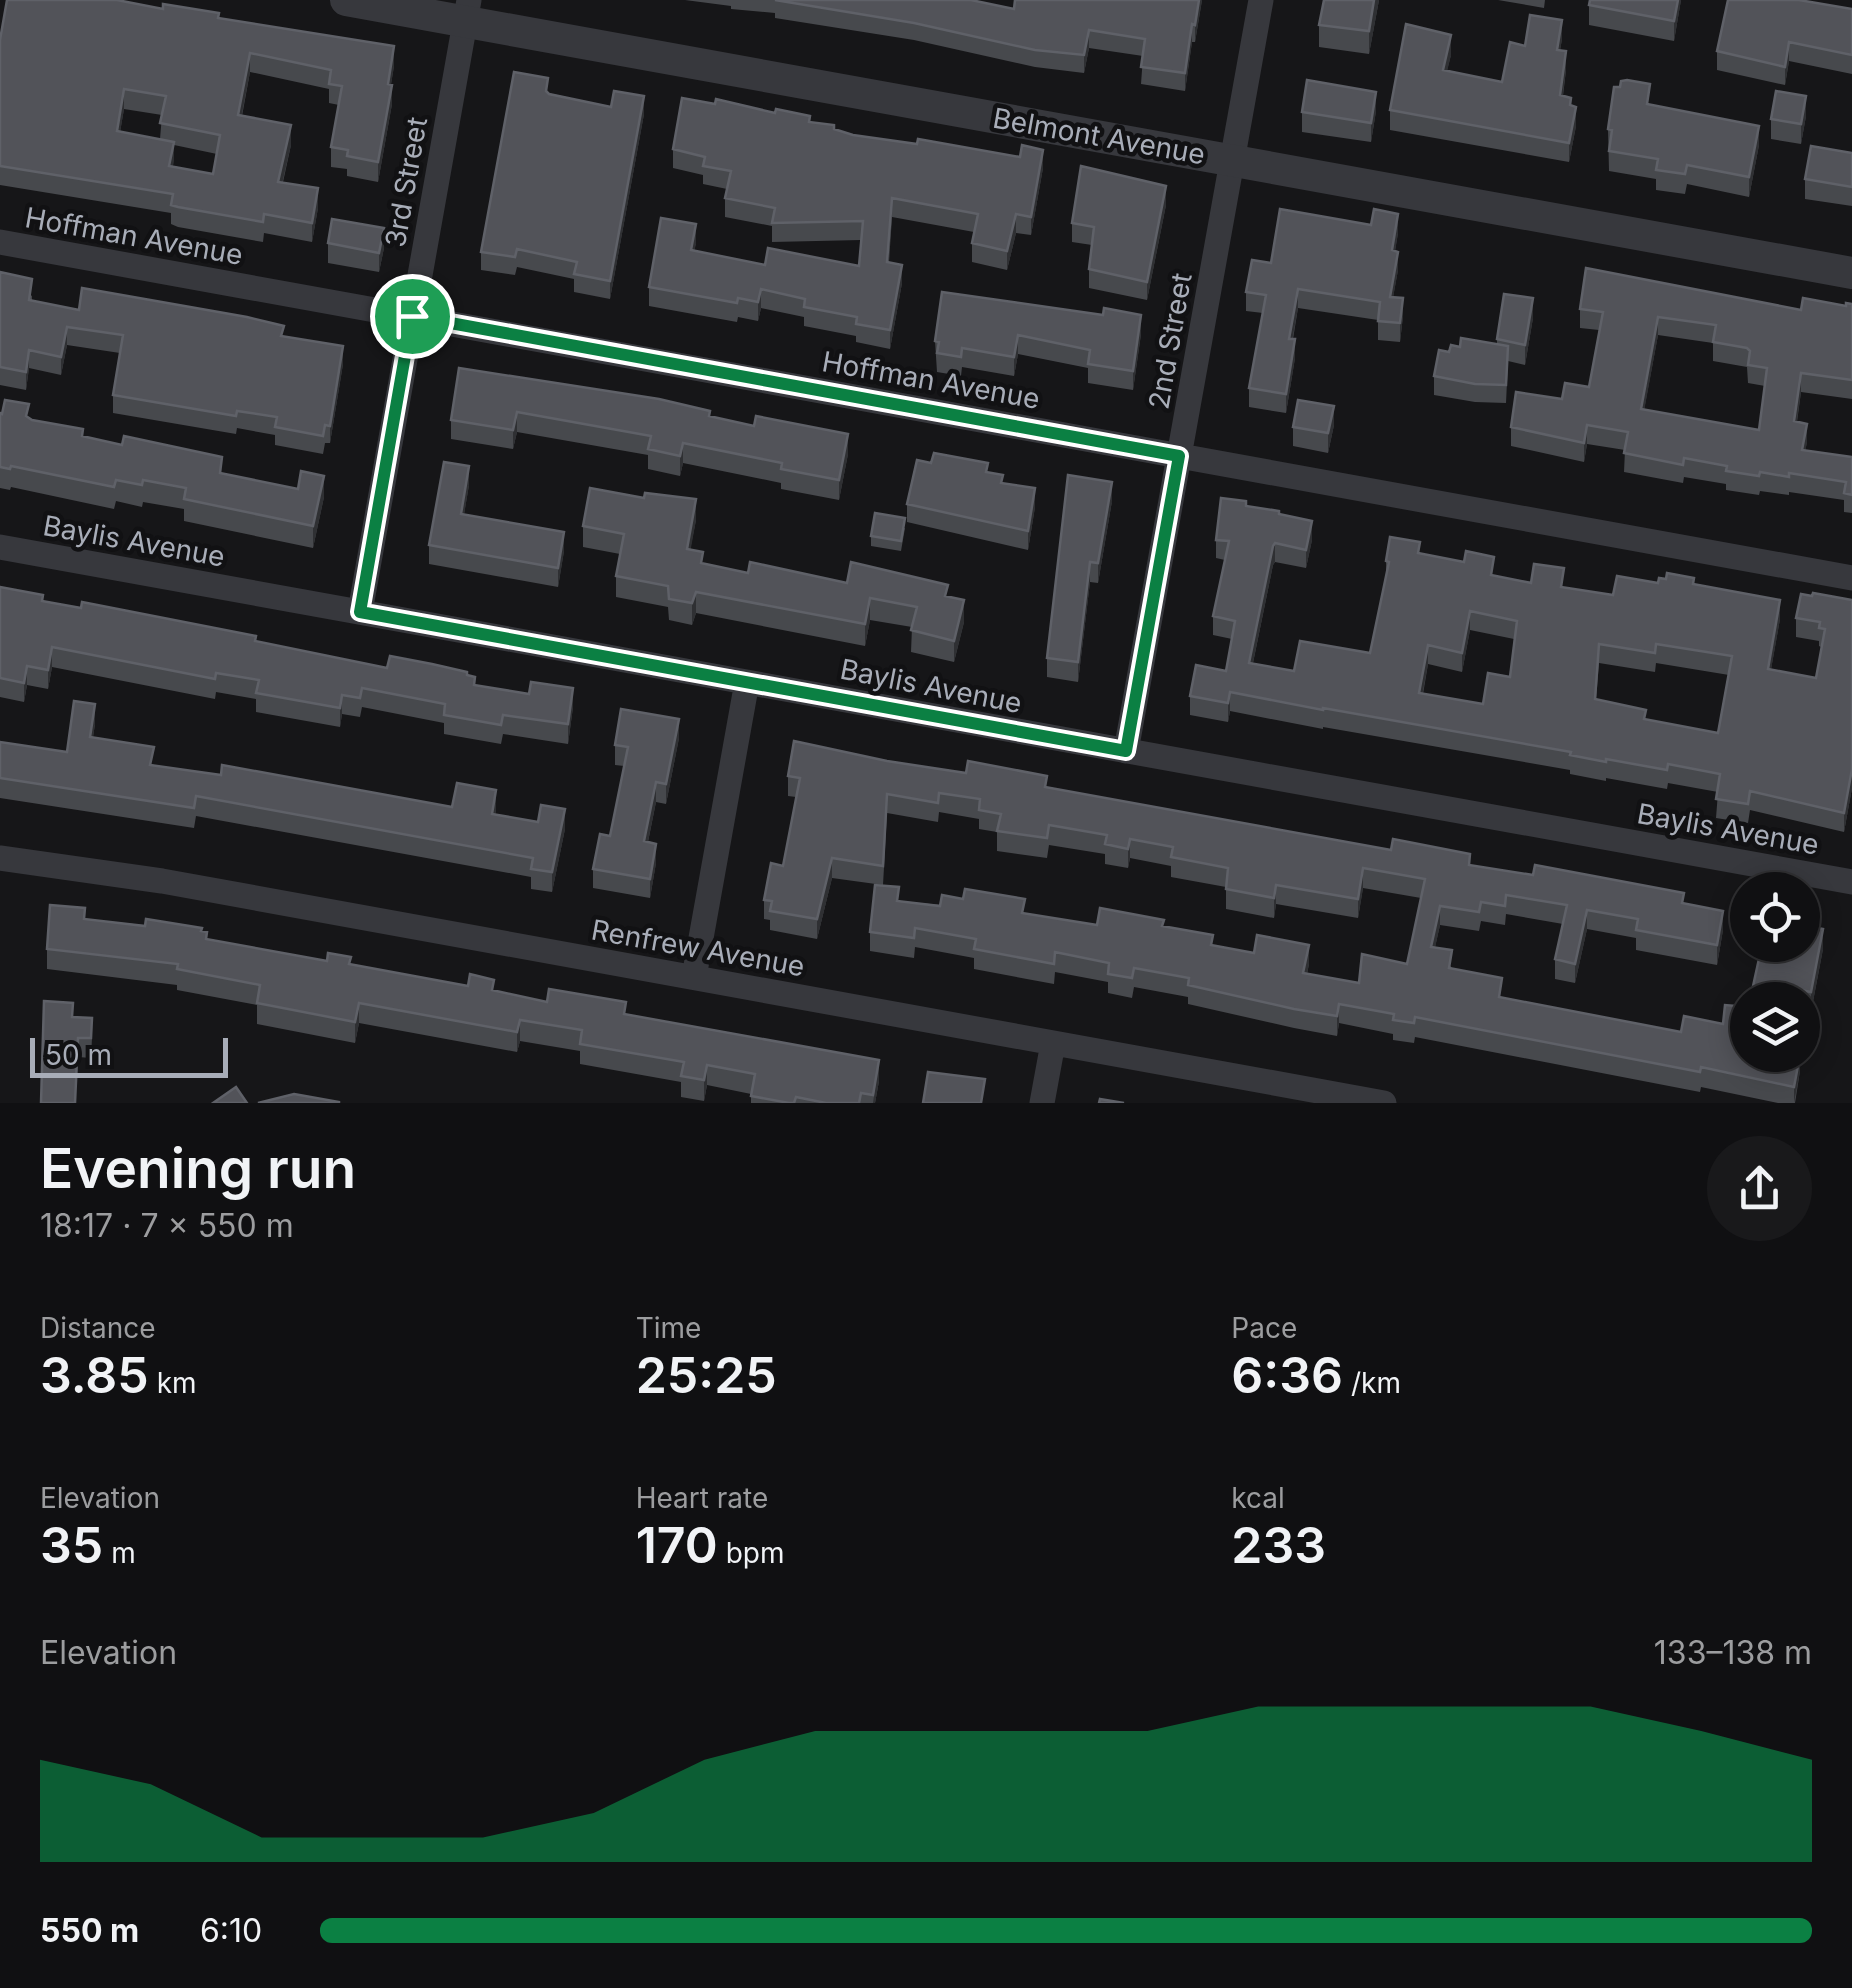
<!DOCTYPE html>
<html lang="en">
<head>
<meta charset="utf-8">
<style>
	body { margin:0; font-family:Inter,sans-serif; background:#19191b; color:#f1f3f6; height:100vh; display:flex; flex-direction:column; font-size:38px; white-space:nowrap }
	* { box-sizing:border-box; margin:0 }
	p { font-size:32px; color:#9c9d9f }
	.icon { flex:none; width:55px; height:55px; fill:none; stroke:currentColor; stroke-width:2; stroke-linecap:round; stroke-linejoin:round }
	.map { position:relative; height:1103px; overflow:hidden }
	.panel { display:flex; flex-direction:column; background:#101012; flex:1 }
	.panel>* { flex:none }
	.controls { position:absolute; left:1730px; top:872px; display:grid; gap:20px }
	.controls a { display:grid; place-items:center; width:90px; height:90px; border-radius:50%; background:#101012; box-shadow:0 5px 25px #0003,0 0 0 2px #303032; font-size:50px }
	.scale { position:absolute; left:30px; bottom:25px; width:198px; box-sizing:border-box; padding-left:10px; border:5px solid #a8adb8; border-top:0; font-size:28px; line-height:35px; white-space:nowrap; color:#a8adb8; -webkit-text-stroke:8px #111113; paint-order:stroke }
	.pin { position:absolute; display:grid; place-items:center; width:85px; height:85px; color:#fff; margin:-42px; border:5px solid #fff; border-radius:50%; box-shadow:0 2px 10px #0007 }
	.round { display:grid; place-items:center; flex:none; width:105px; height:105px; border-radius:52px; background:#19191b }
	.head { display:flex; align-items:center; justify-content:space-between; height:170px; padding:0 40px }
	h1 { font-size:55px; font-weight:600; line-height:75px }
	.metrics { display:grid; grid-template-columns:repeat(3,1fr); gap:15px; height:170px; padding:10px 40px }
	.metrics div { display:grid; align-content:center }
	.metrics b { font-size:50px; font-weight:600 }
	.metrics small { font-size:28px; font-weight:400 }
	.metrics p { font-size:28px }
	.chart { height:280px; padding:20px 40px }
	.chart p { display:flex; justify-content:space-between }
	.chart svg { width:100%; height:180px; margin-top:10px; fill:#0b8043; opacity:.7 }
	ul { padding:0 40px; list-style:none; font-size:32px }
	li { display:grid; grid-template-columns:160px 120px 1fr; align-items:center; height:75px }
	li i { height:25px; border-radius:12px; background:#0b8043 }
	.map>svg:first-child { display:block }
	.lines { fill:none; stroke-linecap:round; stroke-linejoin:round }
	.minor { stroke:#37383d; stroke-width:25 }
	.tertiary { stroke:#37383d; stroke-width:32 }
	.wall { fill:#47494d; fill-rule:evenodd }
	.shaded-wall { fill:#2f3033 }
	.building { fill:#525359; stroke:#5f6168; stroke-width:2.5; fill-rule:evenodd }
	.route-casing { stroke:#fff; stroke-width:20 }
	.route { stroke:#0b8043; stroke-width:12 }
	.labels { text-anchor:middle; stroke-width:9; stroke-linejoin:round; paint-order:stroke }
	.street-label { font-size:28px; fill:#a8adb8; stroke:#111113 }
</style>
</head>
<body>
<div class="map">
<svg width="1852" height="1103" viewBox="0 0 1852 1103">
	<rect width="100%" height="100%" fill="#161618"/>
	<g class="lines">
		<!-- minor -->
		<path class="minor" d="M0,242L1852,578
			M0,547L1852,882
			M360,612L469,0
			M1126,751L1261,0
			M0,858L162,881L1384,1103
			M694,977L747,682
			M1042,1103L1053,1043"/>
		<!-- tertiary -->
		<path class="tertiary" d="M346,0L1852,273"/>
	</g>
	<!-- wall -->
	<path class="wall" d="M685,0H971L1014,9L1202,0L1195,42H1192L1185,91L1141,84L1143,56L1089,48L1084,73L1035,67L914,40L775,18V13L731,9V6Z
		M1324,0H1379L1369,54L1319,47V25Z
		M1498,0H1545L1544,8Z
		M1681,0L1674,41L1589,25V5Z
		M1852,9V74L1789,61L1785,85L1717,70V51Z
		M219,18L394,66L391,84L392,104L378,182L347,176V169L331,167V147L339,105L329,103V89L250,72L242,116L291,145L283,182L318,208L312,242L264,233L263,242L178,227L171,224V213L0,185V40ZM124,109L162,115L160,139L120,132ZM174,145L217,154L213,174L173,166Z
		M1562,39L1560,50L1566,70L1563,96L1571,105L1576,126L1569,162L1390,130V110L1451,55L1447,70L1502,82L1525,46Z
		M548,93L644,114L610,299L574,292V279L517,267L515,275L481,270V252Z
		M1650,104L1759,145L1749,197L1687,184L1685,194L1656,190V179L1609,171L1608,129Z
		M1376,111L1371,142L1302,132V112Z
		M1806,116L1801,144L1771,139V119Z
		M810,122L853,135L1043,168L1031,235L1016,233L1007,270L972,262V243L974,232L892,217L889,262L902,283L890,349L856,342V336L804,326V317L761,308L758,321L738,317L737,322L649,306V287L696,243L694,251L765,265L859,266L861,240L772,242V226L725,217V198L727,189L703,184V175L673,168V149Z
		M1852,153V206L1805,199V179Z
		M1166,205L1147,300L1089,288V269L1092,245L1072,242V223Z
		M1398,233L1395,251L1398,270L1393,297L1403,316L1400,342L1378,340V320L1298,308L1293,339L1295,358L1286,413L1249,407V388L1263,313L1246,311V292L1271,263Z
		M328,243L384,248L379,272L328,263Z
		M0,272L32,296V301L79,310L284,337L343,364L330,443H325L323,454L275,445V435L237,428L236,434L113,413V395L120,353L67,345L61,375L29,368L26,390L0,385Z
		M942,292L1141,334L1133,390L1088,383V368L1018,354L1014,376L962,367L961,376L937,372L935,341Z
		M1852,304V399L1801,392L1797,422L1807,442L1805,451L1852,457V513L1844,512V500L1789,492V495L1760,491L1759,495L1726,490V484L1684,477L1683,483L1624,472L1625,450L1587,444L1584,462L1511,446V427L1589,387L1599,330L1580,328V309L1801,310L1846,306ZM1658,335L1713,343V361L1747,367L1748,383L1765,386L1759,430L1644,410Z
		M1533,318L1525,365L1508,361L1506,403L1475,402L1434,395V376L1449,352L1460,347L1497,345V339Z
		M459,368L710,416L848,454L839,500L781,489V483L683,463L680,476L648,469V455L517,432L513,449L451,439V420Z
		M0,413L29,418L83,437L222,474L324,497L313,548L184,521V509L143,502L142,507L116,501L114,509L11,487L10,490L0,488Z
		M1334,425L1328,453L1293,446V427Z
		M988,472L1035,507L1028,550L907,522V504Z
		M469,485L464,514L564,551L558,587L429,564V545Z
		M644,498L696,520L690,550L703,564L748,573L847,583L948,597L964,622L954,662L911,652L912,627L870,620L865,646L696,613L692,625L669,620L668,607L616,597V576L620,554L583,547V526Z
		M1112,501L1098,583L1090,582L1078,682L1047,677V658Z
		M1246,506L1279,514L1312,540L1306,568L1275,562L1273,565L1253,663L1294,671L1370,653L1386,577V561L1420,553L1494,576L1613,595L1658,583L1694,584L1780,619L1771,669L1816,678L1821,647L1819,646V641L1796,637V618L1812,596L1852,600V788L1844,832L1750,810L1748,823L1716,818L1718,792L1668,783L1667,789L1606,778V781L1570,774V770L1323,727V729L1230,711L1228,722L1190,715V696L1226,671L1232,639L1213,635V616L1225,560L1216,558V540ZM1470,630L1514,639L1510,677L1483,704L1423,694L1428,664L1462,672ZM1599,663L1655,672L1656,663L1729,675L1718,733L1646,720L1596,700Z
		M905,528L901,551L871,546V536Z
		M0,587L43,601L256,641L387,668L467,675L475,685L573,707L568,744L503,734L501,744L444,734V723L362,707L360,717L342,714L340,727L256,712V699L216,692L215,699L52,667L48,689L27,685L24,702L0,697Z
		M95,724L93,737L154,765L452,807L496,810L495,815L565,829L552,892L531,889V877L196,816L194,828L0,798V742L67,752Z
		M679,738L666,804L656,802L648,842L656,863L650,898L593,888V869L610,836L624,766L615,765V745Z
		M887,761L1047,788L1684,904L1723,930L1717,965L1636,950V938L1587,929L1575,983L1555,979V959L1563,924L1506,914L1505,925L1481,921L1479,931L1440,925L1435,947L1452,968L1502,998L1800,1071L1795,1103H1778L1701,1087L1700,1092L1415,1037L1414,1043L1393,1040V1034L1339,1023L1337,1036L1294,1028L1188,1004V997L1134,987L1132,998L1108,993V982L1055,972L1054,984L974,969V958L915,947L914,958L870,951V932L899,901L1025,913L1097,925L1164,927L1213,945L1309,964L1307,974L1359,983L1407,964L1421,898L1363,888L1358,918L1276,904L1274,918L1226,909V887L1171,877V866L1130,858L1128,868L1105,864V854L1049,845L1047,858L997,851V832L979,829V819L939,812L938,822L887,813L883,885L832,878L817,939L770,930V920L764,919V900L783,866L796,797L788,796V776Z
		M85,919L202,931L207,939L494,991L547,1002L626,1015L879,1081L875,1103H751V1094L707,1085L704,1101L681,1097V1082L580,1064V1051L520,1041L517,1052L359,1023L355,1043L257,1024V1005L177,990V985L47,969V949Z
		M1823,949L1811,1012L1802,1010V1000H1750Z
		M73,1017L92,1038L91,1058L78,1057Z"/>
	<!-- shaded-wall -->
	<path class="shaded-wall" d="M1199,0H1202L1195,42V25Z
		M1374,0H1379L1369,54V31Z
		M1678,0H1681L1674,41V21Z
		M1562,20V39L1557,69V50Z
		M1192,24V42L1185,91V73Z
		M1089,30V48L1084,73V55Z
		M1451,35V55L1443,89V70Z
		M1789,42V61L1785,85V67Z
		M394,46V66L388,103V84Z
		M1566,51V70L1560,115V95Z
		M250,53V72L238,134V115Z
		M392,85V104L378,182V162Z
		M124,89V109L117,150V131Z
		M1376,92V111L1371,142V123Z
		M644,96V114L610,299V281Z
		M1806,96V116L1801,144V124Z
		M1576,107V126L1569,162V143Z
		M291,125V145L278,201V182Z
		M1759,126V145L1749,197V177Z
		M174,142V161L169,185V166Z
		M1043,150V168L1031,235V217Z
		M1166,186V205L1147,300V282Z
		M318,188V208L312,242V223Z
		M892,198V217L887,281V262Z
		M1016,214V233L1007,270V251Z
		M1398,214V233L1392,269V250Z
		M696,224V243L691,269V250Z
		M384,228V248L379,272V253Z
		M1398,252V270L1390,315V297Z
		M902,265V283L890,349V330Z
		M761,289V308L758,321V302Z
		M1298,289V308L1289,357V339Z
		M1403,298V316L1400,342V323Z
		M1533,298V318L1525,365V345Z
		M1141,315V334L1133,390V371Z
		M1658,317V335L1641,428V409Z
		M67,327V345L61,375V357Z
		M1018,335V354L1014,376V357Z
		M1295,339V358L1286,413V394Z
		M343,346V364L330,443V426Z
		M29,350V368L26,390V372Z
		M1801,373V392L1794,440V421Z
		M1334,406V425L1328,453V433Z
		M517,412V432L513,449V430Z
		M1807,424V442L1802,469V450Z
		M1587,425V444L1584,462V443Z
		M848,434V454L839,500V480Z
		M683,443V463L680,476V456Z
		M469,466V485L461,533V514Z
		M324,476V497L313,548V526Z
		M1112,482V501L1098,583V563Z
		M1035,488V507L1028,550V531Z
		M696,499V520L687,570V549Z
		M1312,521V540L1306,568V550Z
		M564,532V551L558,587V568Z
		M1275,543V562L1273,565L1249,682V663L1273,546Z
		M1090,562V582L1078,682V662Z
		M696,592V613L692,625V603Z
		M870,598V620L865,646V624Z
		M964,600V622L954,662V641Z
		M1780,600V619L1768,687V669Z
		M1470,611V630L1462,672V653Z
		M1428,645V664L1419,712V693Z
		M52,647V667L48,689V670Z
		M27,666V685L24,702V683Z
		M573,688V707L568,744V724Z
		M1230,692V711L1228,722V703Z
		M342,695V714L340,727V708Z
		M95,704V724L90,757V737Z
		M679,719V738L666,804V784Z
		M1852,769V788L1844,832V813Z
		M656,782V802L644,861V841Z
		M496,790V810L492,834V814Z
		M565,809V829L552,892V872Z
		M1130,839V858L1128,868V849Z
		M656,844V863L650,898V879Z
		M832,858V878L817,939V919Z
		M1363,868V888L1358,918V899Z
		M1276,885V904L1274,918V898Z
		M1440,906V925L1431,966V947Z
		M1587,910V929L1575,983V964Z
		M1723,911V930L1717,965V945Z
		M1823,929V949L1811,1012V992Z
		M1309,945V964L1303,993V973Z
		M359,1003V1023L355,1043V1022Z
		M1339,1004V1023L1337,1036V1016Z
		M520,1020V1041L517,1052V1032Z
		M1800,1055V1071L1794,1103V1087Z
		M879,1060V1081L875,1103H873Z
		M707,1065V1085L704,1101V1080Z"/>
	<!-- building -->
	<path class="building" d="M7,0H117L163,9V4L219,13L218,18L394,46L388,84L392,85L378,162L347,156L348,150L331,147L342,86L329,84L331,70L250,53L238,115L291,125L278,182L318,188L312,223L264,214L263,222L178,207L171,205L173,194L0,166V40ZM124,89L166,96L160,123L220,135L213,174L169,166L174,142L117,131Z
		M775,0H971L1014,9L1015,0H1199L1195,25L1192,24L1185,73L1141,67L1145,39L1089,30L1084,55L1035,50L914,23Z
		M1324,0H1374L1369,31L1319,25Z
		M1590,0H1678L1674,21L1589,5Z
		M1728,0H1799L1852,9V55L1789,42L1785,67L1717,51Z
		M1530,15L1562,20L1557,50L1566,51L1560,95L1571,98L1570,105L1576,107L1569,143L1390,110L1406,24L1451,35L1443,70L1502,82L1510,42L1525,46Z
		M514,72L548,78L546,91L549,94L611,107L614,91L644,96L610,281L574,274L577,262L517,249L515,257L481,252Z
		M1307,80L1376,92L1371,123L1302,112Z
		M1627,80L1650,84L1647,104L1759,126L1749,177L1687,165L1685,174L1656,170L1658,159L1609,151L1612,130L1608,129L1614,87H1620L1621,81Z
		M1776,91L1806,96L1801,124L1771,119Z
		M682,98L715,104L716,99L775,113L776,109L810,116L809,122L834,125V129L853,135L917,144L918,139L1020,157L1022,145L1043,150L1031,217L1016,214L1007,251L972,243L978,214L892,198L887,262L902,265L890,330L856,324L857,317L804,307L805,299L761,289L758,302L738,298L737,303L649,287L661,218L696,224L691,250L765,265L768,248L859,266L863,221L772,223L775,208L725,198L731,171L703,166L705,157L673,149Z
		M1811,146L1852,153V187L1805,179Z
		M1081,166L1166,186L1147,282L1089,269L1094,227L1072,223Z
		M1280,209L1371,225L1374,209L1398,214L1392,250L1398,252L1390,297L1403,298L1400,323L1378,321L1380,302L1298,289L1289,339H1295L1286,394L1249,388L1266,295L1246,292L1252,260L1271,263Z
		M332,219L384,228L379,253L328,243Z
		M1586,268L1801,310L1803,298L1846,306V303L1852,304V380L1801,373L1794,421L1807,424L1802,450L1852,457V495L1844,493L1846,482L1789,473V477L1760,472L1759,476L1726,471L1727,466L1684,458L1683,465L1624,453L1628,432L1587,425L1584,443L1511,427L1516,392L1562,399L1565,383L1589,387L1603,312L1580,309ZM1658,317L1716,325L1713,342L1747,348L1750,351L1748,365L1767,368L1759,430L1641,409Z
		M0,272L32,279L29,300L79,310L82,288L247,317L284,326L281,336L343,346L330,426L325,425L323,436L275,427L277,417L237,411L236,416L113,395L123,335L67,327L61,357L29,350L26,372L0,367Z
		M942,292L1103,315L1104,308L1141,315L1133,371L1088,364L1090,350L1018,335L1014,357L962,348L961,357L937,353L939,342L935,341Z
		M1504,294L1533,298L1525,345L1497,339Z
		M1461,338L1508,346L1506,385L1475,384L1434,376L1439,350L1449,352L1451,345L1460,347Z
		M459,368L659,399L710,411L709,416L754,426L756,416L848,434L839,480L781,469L782,463L683,443L680,456L648,449L651,436L517,412L513,430L451,420Z
		M5,400L29,404L26,416L32,420L83,429L82,436L122,445L124,436L222,457L220,473L298,489L301,471L324,476L313,526L184,499L186,488L143,480L142,485L116,480L114,487L11,466L10,469L0,467V413L2,414Z
		M1298,400L1334,406L1328,433L1293,427Z
		M934,453L988,463L986,472L1003,475L1001,483L1035,488L1028,531L907,504L917,460L931,463Z
		M444,462L469,466L461,514L564,532L558,568L429,545Z
		M1068,475L1112,482L1098,563L1090,562L1078,662L1047,658Z
		M590,488L644,498L645,493L696,499L687,549L703,552L701,563L748,573L750,562L847,583L851,562L948,585L945,596L964,600L954,641L911,630L917,607L870,598L865,624L696,592L692,603L669,599L668,586L616,576L624,534L583,526Z
		M1221,498L1246,501V506L1279,511V514L1312,521L1306,550L1275,543L1273,546L1249,663L1294,671L1300,641L1370,653L1389,562L1386,561L1390,537L1420,542L1418,553L1464,562L1466,551L1494,557L1491,575L1531,583L1534,564L1564,568L1561,587L1613,595L1617,576L1658,583L1659,578L1666,579L1667,573L1694,578L1693,584L1780,600L1768,669L1816,678L1825,629L1819,628L1820,622L1796,618L1801,594L1812,596L1813,593L1852,600V769L1844,813L1750,791L1748,804L1716,799L1720,774L1668,764L1667,770L1606,759V762L1570,755L1571,752L1323,708V710L1230,692L1228,703L1190,696L1196,665L1226,671L1235,621L1213,616L1229,541L1216,540ZM1470,611L1517,621L1510,677L1488,673L1483,704L1419,693L1428,645L1462,653ZM1599,644L1655,653L1656,644L1732,656L1718,733L1644,719L1646,710L1595,699Z
		M875,513L905,518L901,541L871,536Z
		M0,587L43,595L42,601L81,608L82,602L256,636L255,641L387,668L390,656L432,664L467,672V675L475,677L474,685L529,694L531,682L573,688L568,724L503,715L501,725L444,715L445,704L362,688L360,698L342,695L340,708L256,693L259,680L216,673L215,679L52,647L48,670L27,666L24,683L0,678Z
		M74,701L95,704L90,737L154,747L150,765L221,775L222,765L452,807L457,783L496,790L492,814L538,822L541,805L565,809L552,872L531,869L533,858L196,796L194,808L0,778V742L67,752Z
		M621,709L679,719L666,784L656,782L644,841L656,844L650,879L593,869L600,834L610,836L628,747L615,745Z
		M794,741L887,761L966,773L968,761L1047,776L1045,787L1391,850L1393,839L1470,854L1469,865L1533,875L1535,865L1684,893L1682,903L1723,911L1717,945L1636,930L1638,919L1587,910L1575,964L1555,959L1567,905L1506,895L1505,906L1481,902L1479,912L1440,906L1431,947L1452,950L1449,968L1502,978L1499,997L1681,1032L1684,1016L1723,1024L1725,1005L1748,1007V1055H1800L1794,1087L1701,1067L1700,1072L1415,1017L1414,1023L1393,1020L1394,1014L1339,1004L1337,1016L1294,1009L1188,985L1189,978L1134,968L1132,978L1108,974L1109,963L1055,952L1054,964L974,949L976,939L915,928L914,938L870,932L875,885L899,887L897,901L940,906L942,895L963,899L965,889L1025,899L1022,913L1097,925L1100,908L1164,920L1162,926L1213,935L1211,945L1254,953L1257,935L1309,945L1303,973L1359,983L1362,954L1407,964L1425,879L1363,868L1358,899L1276,885L1274,898L1226,889L1228,868L1171,857L1173,847L1130,839L1128,849L1105,844L1107,835L1049,825L1047,838L997,831L1001,814L979,810L980,799L939,793L938,803L887,794L883,866L832,858L817,919L770,911L772,901L764,900L771,863L783,866L800,778L788,776Z
		M50,905L85,908L84,919L145,926L146,919L202,928L201,931L207,932L206,939L327,961L328,953L351,957L349,964L468,986L470,974L494,980L492,990L547,1002L549,989L626,1002L624,1014L879,1060L873,1095L861,1093L859,1103H826L796,1097L794,1103H789L751,1096L755,1074L707,1065L704,1080L681,1076L684,1062L580,1044L582,1030L520,1020L517,1032L359,1003L355,1022L257,1003L260,985L177,969L178,964L47,949Z
		M1802,925L1823,929L1811,992L1800,990L1798,1000H1750L1762,945H1802Z
		M44,1001L73,1003L72,1017L92,1018L91,1038H78L75,1103H41Z
		M928,1072L985,1079L981,1103H923Z
		M236,1087L247,1103H213Z
		M294,1094L339,1102V1103H258Z
		M1100,1099L1124,1103H1099Z"/>
	<g class="lines">
		<!-- route casing -->
		<g class="route-casing">
			<path id="route" d="M412,316L1179,456L1126,751L360,612Z"/>
		</g>
		<!-- route -->
		<use href="#route" class="route"/>
	</g>
	<g class="labels">
		<!-- street labels -->
		<g class="street-label">
			<text transform="translate(1099 136) rotate(10)" y="10">Belmont Avenue</text>
			<text transform="translate(406 182) rotate(-80)" y="10">3rd Street</text>
			<text transform="translate(134 236) rotate(10)" y="10">Hoffman Avenue</text>
			<text transform="translate(1170 341) rotate(-80)" y="10">2nd Street</text>
			<text transform="translate(931 380) rotate(10)" y="10">Hoffman Avenue</text>
			<text transform="translate(134 541) rotate(10)" y="10">Baylis Avenue</text>
			<text transform="translate(931 686) rotate(11)" y="10">Baylis Avenue</text>
			<text transform="translate(1728 829) rotate(10)" y="10">Baylis Avenue</text>
			<text transform="translate(698 948) rotate(10)" y="10">Renfrew Avenue</text>
		</g>
	</g>
</svg>
<div class="controls">
<a><svg class="icon" aria-label="locate" viewBox="0 0 24 24"><circle cx="12" cy="12" r="6"/><path d="M12 2v4M12 18v4M2 12h4M18 12h4"/></svg></a>
<a><svg class="icon" aria-label="layers" viewBox="0 0 24 24"><path d="M12 4l9 5-9 5-9-5zM3 14l9 5 9-5"/></svg></a>
</div>
<div class="scale">50 m</div>
<div class="pin" style="left:412px;top:316px;background:#1e9e55"><svg class="icon" aria-label="arrive" viewBox="0 0 24 24"><path d="M6 21V4h12l-3 4 3 4H6"/></svg></div>
</div>
<section class="panel">
<div class="head"><div><h1>Evening run</h1><p>18:17 · 7 × 550 m</p></div><a class="round"><svg class="icon" aria-label="share" viewBox="0 0 24 24"><path d="M12 15V3M7 8l5-5 5 5M5 13v7h14v-7"/></svg></a></div>
<div class="metrics">
<div><p>Distance</p><b>3.85<small> km</small></b></div>
<div><p>Time</p><b>25:25</b></div>
<div><p>Pace</p><b>6:36<small> /km</small></b></div>
</div>
<div class="metrics">
<div><p>Elevation</p><b>35<small> m</small></b></div>
<div><p>Heart rate</p><b>170<small> bpm</small></b></div>
<div><p>kcal</p><b>233</b></div>
</div>
<div class="chart"><p><span>Elevation</span>133–138 m</p>
<svg viewBox="0 0 160 44" preserveAspectRatio="none"><path d="M0 44V19L10 25L20 38L30 38L40 38L50 32L60 19L70 12L80 12L90 12L100 12L110 6L120 6L130 6L140 6L150 12L160 19V44z"/></svg>
</div>
<ul>
<li><b>550 m</b>6:10<i style="width:100%"></i></li>
</ul>
</section>
</body>
</html>
